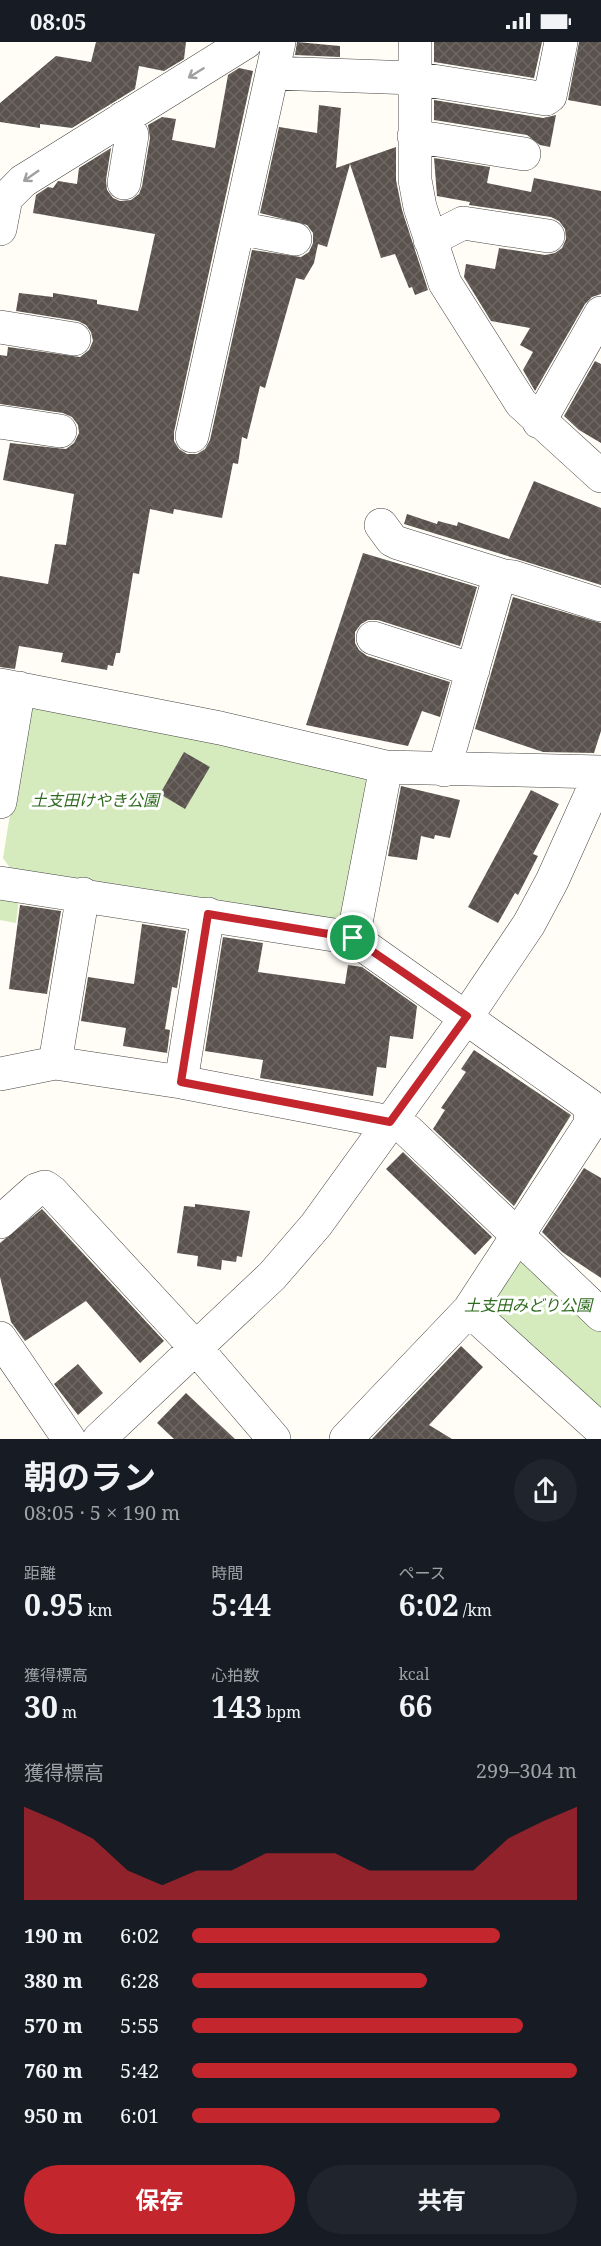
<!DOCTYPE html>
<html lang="ja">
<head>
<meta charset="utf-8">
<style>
	body { margin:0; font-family:"Noto Serif","Noto Sans JP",serif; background:#20242c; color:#f1f3f6; height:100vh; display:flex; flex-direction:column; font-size:22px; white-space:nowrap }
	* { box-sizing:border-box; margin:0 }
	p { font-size:20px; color:#9ea1a6 }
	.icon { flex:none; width:33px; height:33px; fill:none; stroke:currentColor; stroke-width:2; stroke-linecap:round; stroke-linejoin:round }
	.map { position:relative; height:1397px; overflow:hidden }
	.drawer { display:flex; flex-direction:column; background:#171b24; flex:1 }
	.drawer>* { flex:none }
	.pin { position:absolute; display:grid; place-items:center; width:51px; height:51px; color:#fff; margin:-26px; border:3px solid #fff; border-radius:50%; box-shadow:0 2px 6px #0007 }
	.round { display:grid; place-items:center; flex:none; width:63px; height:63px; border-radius:32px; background:#20242c }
	.overview { display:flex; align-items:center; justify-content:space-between; height:102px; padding:0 24px }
	h1 { font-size:33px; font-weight:700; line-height:45px }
	.figures { display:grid; grid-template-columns:repeat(3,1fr); gap:9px; height:102px; padding:6px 24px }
	.figures div { display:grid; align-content:center }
	.figures b { font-size:30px; font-weight:700 }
	.figures small { font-size:16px; font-weight:400 }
	.figures p { font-size:16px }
	.chart { height:168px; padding:12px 24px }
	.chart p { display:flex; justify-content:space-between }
	.chart svg { width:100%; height:108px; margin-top:6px; fill:#c4262e; opacity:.7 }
	.button { display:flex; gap:12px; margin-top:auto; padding:12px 24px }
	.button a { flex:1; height:69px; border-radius:36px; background:#c4262e; color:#fff; font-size:24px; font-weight:700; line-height:69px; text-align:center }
	.button a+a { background:#20242c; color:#f1f3f6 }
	ul { padding:0 24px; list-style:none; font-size:20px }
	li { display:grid; grid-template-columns:96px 72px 1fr; align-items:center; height:45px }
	li i { height:15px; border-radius:8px; background:#c4262e }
	.status { display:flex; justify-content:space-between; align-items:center; height:42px; padding:0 30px; background:#171b24; direction:ltr }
	.status svg { height:16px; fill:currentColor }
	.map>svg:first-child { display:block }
	.park { fill:#d5ebbd }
	.building { fill:url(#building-cross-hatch) }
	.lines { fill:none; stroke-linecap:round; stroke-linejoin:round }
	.minor-casing { stroke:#444; stroke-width:34 }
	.minor { stroke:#fff; stroke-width:33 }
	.oneway { stroke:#a0a0a0 }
	.route-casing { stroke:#fff; stroke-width:12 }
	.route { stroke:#c4262e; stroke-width:8 }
	.labels { text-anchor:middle; stroke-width:6; stroke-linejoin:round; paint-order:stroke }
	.park-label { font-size:16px; font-style:italic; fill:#2f6b1f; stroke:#fff }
</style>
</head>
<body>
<div class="status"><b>08:05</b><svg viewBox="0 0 49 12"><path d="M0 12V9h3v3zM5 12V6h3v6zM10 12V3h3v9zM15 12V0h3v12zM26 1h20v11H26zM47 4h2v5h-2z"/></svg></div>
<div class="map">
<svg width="601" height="1397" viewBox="0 0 601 1397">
	<defs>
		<pattern id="building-cross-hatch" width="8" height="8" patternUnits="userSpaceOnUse" patternTransform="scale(1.5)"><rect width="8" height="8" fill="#5a524d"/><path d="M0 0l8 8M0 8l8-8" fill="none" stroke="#6d6662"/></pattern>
	</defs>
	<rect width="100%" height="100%" fill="#fffdf5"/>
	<!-- park -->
	<path class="park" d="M36,662L361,730L368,740L348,870L336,879L10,826L3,816L26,673Z
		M0,854L19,857L16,881L0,878Z
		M516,1214L601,1283V1369L485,1274Z"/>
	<!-- building -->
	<path class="building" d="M96,0H186L184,17L164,29L139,24L135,47L72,86L40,82V86L0,80V61L56,14L91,20Z
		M297,0L340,4V15L295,13Z
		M434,0H542L534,36L434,20Z
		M579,0H601V64L568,58Z
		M239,26L253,29L174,390V399L179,407L187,412H197L205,407L210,398L252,208L301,215L309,210L313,201V191L307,183L260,171L279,85L317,91L319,63L341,66L336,126L396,105V138L402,168L428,248L415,253L412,245L409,246L395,212L381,216L350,122L327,205L318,202L314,221L304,238L296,236L265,346L260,344L247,397L242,395L238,422L233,421L222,476L174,467L173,472L150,467L139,532L133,531L120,611H116L113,624L108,623L107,628L61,620L63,611L19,604L15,627L0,625V534L48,542L55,502L66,503L74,452L3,438L10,401L66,407L74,401L79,391L78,383L72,375L63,371L0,362V313L7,314L8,305L80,315L89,308L93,299L91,290L86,283L78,279L16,269L19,251L53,255V251L97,258V262L138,269L155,192L33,171L36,153L48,145L53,146L58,139L77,142L79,126L111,106L106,138L107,148L113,156L120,159L131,158L139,152L142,144L150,96L148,83L162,75L176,77L172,98L215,106L228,33Z
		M434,58L543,76L556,73L550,105L540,103L527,93L434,78Z
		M434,116L490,125L487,141L531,150L534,136L601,149V252L592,255L585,262L535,349L523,328L533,310L520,303L530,286L491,279L464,235L466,222L495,227L499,206L545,213L555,211L562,206L566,197L565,187L559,179L551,175L469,163L470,160L437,154Z
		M595,319L601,322V401L579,388L564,374Z
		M534,439L601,466V543L404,482L407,472L437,482L438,479L457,484L458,480L509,497Z
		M363,511L477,545L460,604L378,578H368L361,582L355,590V601L359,608L367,614L450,640L440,675L422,669L408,704L306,683Z
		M513,555L601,581V689L594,711L543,710L475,687Z
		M184,710L210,725L185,767L160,752Z
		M401,744L460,758L450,796L435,793L434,797L421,794L417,818L388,814Z
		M531,748L559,762L533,812L538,814L518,853L515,851L498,881L468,865Z
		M20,863L61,869L47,952L9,947Z
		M142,882L186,889L177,946L172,945L165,987L170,988L167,1011L123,1004L126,986L81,979L88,935L134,942Z
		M223,895L263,901L258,930L345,942L348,923L362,925L417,964L413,997L390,994L386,1026L377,1025L373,1054L260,1036L263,1018L205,1009Z
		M474,1008L571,1073L514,1164L433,1087L445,1068L441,1066L466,1030L461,1027Z
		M403,1110L492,1195L475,1213L386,1127Z
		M584,1126L601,1136V1236L562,1210L542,1190Z
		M195,1162L250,1169L242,1215L237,1214L236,1220L222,1218L221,1228L197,1224L198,1214L177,1211L184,1164L195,1165Z
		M42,1167L164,1299L140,1321L86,1259L25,1299L11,1280L0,1235V1201Z
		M461,1304L483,1325L429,1383L452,1397H372Z
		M78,1322L103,1351L78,1373L54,1342Z
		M186,1351L235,1397H174L157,1381Z"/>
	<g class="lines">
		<!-- minor casing -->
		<g class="minor-casing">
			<path id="minor" d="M415,0V138L420,165L445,241L521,361L601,434
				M272,31L414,36L546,57L550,54L561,0
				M123,76L132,93L124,141
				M414,94L524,112
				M238,186L295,197
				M0,187L6,156L23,139L246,0
				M430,198L463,181L548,194
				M0,285L74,297
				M0,380L60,389
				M539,380L601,271
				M192,394L279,0
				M381,483L392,498L398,501L504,534
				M373,596L473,628
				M0,643L220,686L386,725L601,730
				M444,728L498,539L504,534L513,535L601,563
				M0,760L19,646
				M0,841L353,896L589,1063L591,1081L469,1268L346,1397
				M353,896L386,725
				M55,1021L83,852
				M0,1032L55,1021L181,1040L390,1080
				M181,1040L208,872
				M408,1089L601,1273
				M0,1180L36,1148L45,1145L52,1150L196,1306L274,1397
				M469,1268L601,1388
				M0,1296L69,1397
				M99,1397L272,1234L316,1183L467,974L529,882L552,839L601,730"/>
		</g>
		<!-- minor -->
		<use href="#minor" class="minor"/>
	</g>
	<!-- one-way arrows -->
	<defs><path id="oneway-shaft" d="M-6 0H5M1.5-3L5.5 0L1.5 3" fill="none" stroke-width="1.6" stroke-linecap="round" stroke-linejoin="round" transform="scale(1.5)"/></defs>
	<g class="oneway">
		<use href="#oneway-shaft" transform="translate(196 31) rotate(148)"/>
		<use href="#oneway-shaft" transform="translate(31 134) rotate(145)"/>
	</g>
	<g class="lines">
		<!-- route casing -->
		<g class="route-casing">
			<path id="route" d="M208,872L353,896L467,974L390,1080L181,1040Z"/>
		</g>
		<!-- route -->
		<use href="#route" class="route"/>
	</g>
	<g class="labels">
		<!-- park labels -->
		<g class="park-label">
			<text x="95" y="764">土支田けやき公園</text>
			<text x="528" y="1269">土支田みどり公園</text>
		</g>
	</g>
</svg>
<div class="pin" style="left:353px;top:896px;background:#1e9e55"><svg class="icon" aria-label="arrive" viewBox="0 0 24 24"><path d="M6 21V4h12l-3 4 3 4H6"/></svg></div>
</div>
<section class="drawer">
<div class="overview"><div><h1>朝のラン</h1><p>08:05 · 5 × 190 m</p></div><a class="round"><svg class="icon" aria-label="share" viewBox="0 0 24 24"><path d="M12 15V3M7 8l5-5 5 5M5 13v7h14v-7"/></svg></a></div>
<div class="figures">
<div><p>距離</p><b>0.95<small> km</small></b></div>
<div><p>時間</p><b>5:44</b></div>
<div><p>ペース</p><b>6:02<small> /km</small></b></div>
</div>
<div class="figures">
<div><p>獲得標高</p><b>30<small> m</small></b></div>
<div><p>心拍数</p><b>143<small> bpm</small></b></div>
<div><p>kcal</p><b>66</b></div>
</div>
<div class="chart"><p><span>獲得標高</span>299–304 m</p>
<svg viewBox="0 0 160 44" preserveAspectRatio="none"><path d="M0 44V6L10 12L20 19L30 32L40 38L50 32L60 32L70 25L80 25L90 25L100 32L110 32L120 32L130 32L140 19L150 12L160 6V44z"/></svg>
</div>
<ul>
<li><b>190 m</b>6:02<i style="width:80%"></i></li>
<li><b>380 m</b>6:28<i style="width:61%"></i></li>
<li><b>570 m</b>5:55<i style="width:86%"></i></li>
<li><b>760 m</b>5:42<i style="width:100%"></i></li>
<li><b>950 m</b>6:01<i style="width:80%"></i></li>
</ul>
<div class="button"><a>保存</a><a>共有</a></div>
</section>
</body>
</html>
